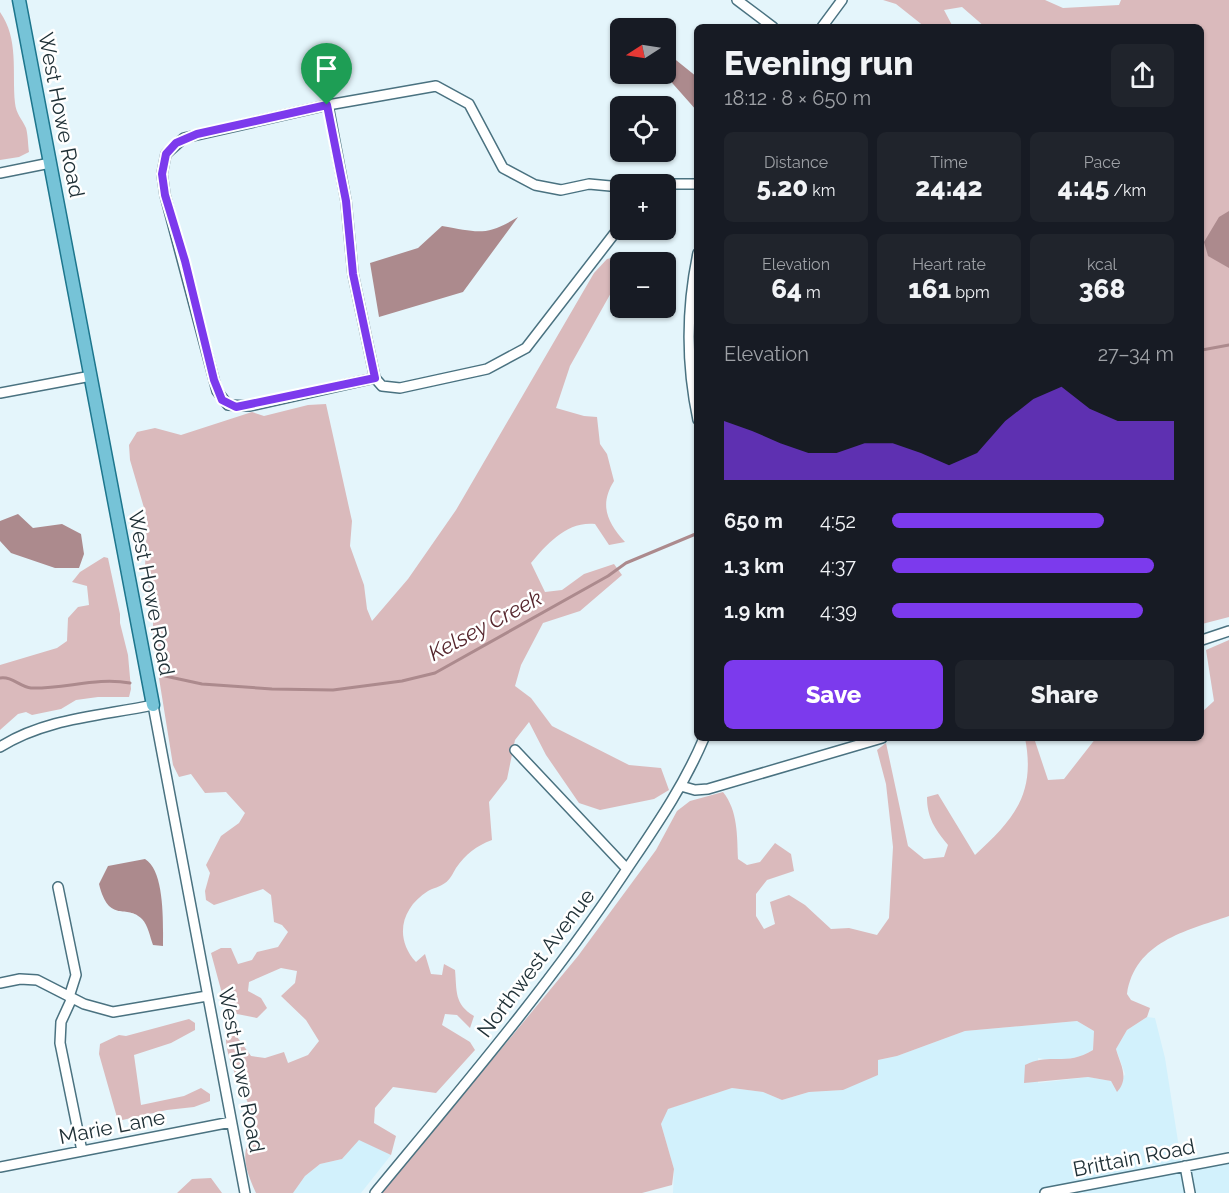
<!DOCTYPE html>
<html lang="en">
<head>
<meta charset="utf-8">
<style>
	body { margin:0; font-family:Raleway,sans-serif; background:#20242c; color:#f1f3f6; height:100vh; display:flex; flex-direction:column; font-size:22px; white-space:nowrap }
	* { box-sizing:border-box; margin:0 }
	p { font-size:20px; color:#9ea1a6 }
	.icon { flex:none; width:33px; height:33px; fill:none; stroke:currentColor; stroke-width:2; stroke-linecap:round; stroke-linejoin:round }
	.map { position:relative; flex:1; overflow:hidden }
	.panel { position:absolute; left:694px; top:24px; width:510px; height:717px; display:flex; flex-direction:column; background:#171b24; border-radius:9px; box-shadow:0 2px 4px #0004 }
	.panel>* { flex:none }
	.needle { width:39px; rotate:258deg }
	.controls { position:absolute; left:610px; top:18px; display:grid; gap:12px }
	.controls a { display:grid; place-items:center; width:66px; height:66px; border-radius:9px; background:#171b24; box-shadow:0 2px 4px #0004; font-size:30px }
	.pin { position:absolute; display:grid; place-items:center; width:51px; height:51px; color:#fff; margin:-62px -26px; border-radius:50% 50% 50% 0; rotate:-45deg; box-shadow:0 0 6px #0007 }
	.pin .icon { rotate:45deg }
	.round { display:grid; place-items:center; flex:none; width:63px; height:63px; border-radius:9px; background:#20242c }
	.head { display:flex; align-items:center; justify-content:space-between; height:102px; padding:0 30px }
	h1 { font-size:33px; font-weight:800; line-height:45px }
	.metrics { display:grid; grid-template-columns:repeat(3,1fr); gap:9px; height:102px; padding:6px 30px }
	.metrics div { display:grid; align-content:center; border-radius:9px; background:#20242c; text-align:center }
	.metrics b { font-size:26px; font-weight:800 }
	.metrics small { font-size:16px; font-weight:400 }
	.metrics p { font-size:16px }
	.chart { height:168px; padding:12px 30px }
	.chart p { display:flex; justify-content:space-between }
	.chart svg { width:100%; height:108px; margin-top:6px; fill:#7c3aed; opacity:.7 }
	.primary-button { display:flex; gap:12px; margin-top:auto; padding:12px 30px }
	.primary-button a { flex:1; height:69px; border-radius:9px; background:#7c3aed; color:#fff; font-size:24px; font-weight:800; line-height:69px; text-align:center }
	.primary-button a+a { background:#20242c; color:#f1f3f6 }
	ul { padding:0 30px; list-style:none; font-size:20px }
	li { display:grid; grid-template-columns:96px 72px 1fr; align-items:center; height:45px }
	li i { height:15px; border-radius:8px; background:#7c3aed }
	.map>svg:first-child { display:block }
	.built { fill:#d2f1fc }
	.green { fill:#dababc }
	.water { fill:#ac8a8d }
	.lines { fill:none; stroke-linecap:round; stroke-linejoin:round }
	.stream { stroke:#ac8a8d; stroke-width:3 }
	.minor-casing { stroke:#4a7280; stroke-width:12 }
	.major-casing { stroke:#1d768d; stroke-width:15 }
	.minor { stroke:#fff; stroke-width:9 }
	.major { stroke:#76c3d7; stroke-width:12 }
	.route-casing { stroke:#fff; stroke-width:12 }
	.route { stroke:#7c3aed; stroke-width:8 }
	.labels { text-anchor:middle; stroke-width:5; stroke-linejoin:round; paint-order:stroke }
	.street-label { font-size:21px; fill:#203137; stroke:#fff }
	.water-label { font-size:22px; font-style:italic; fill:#56262d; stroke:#fff }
</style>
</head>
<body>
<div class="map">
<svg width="1229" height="1193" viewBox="0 0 1229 1193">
	<rect width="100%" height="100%" fill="#e4f5fb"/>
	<!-- built -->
	<path class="built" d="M1147,1017L1155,1018L1165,1058L1182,1167L1229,1158V1193H673L674,1169L661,1124L667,1109L732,1088L763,1092L782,1100L809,1092L843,1090L877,1067L878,1060L897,1056L965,1031L1077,1021L1094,1031L1093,1050L1082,1056L1058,1061L1038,1058V1083L1088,1077L1111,1081L1117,1091L1125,1074L1116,1049L1127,1030Z
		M359,1139L391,1155L361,1193H293L305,1176L320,1164L342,1159Z"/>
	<!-- green -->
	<path class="green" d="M883,0H1045L1063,8L1119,5L1121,0H1229V617L1202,624V27H985L962,7L944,10L953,27H925L896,4Z
		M0,12C19,39 12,72 15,103C16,114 22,119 26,128C28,135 28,145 29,152L19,157L0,160Z
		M621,256V275L570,366L556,408L584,416L597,417L600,444L607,454L614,481C599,505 607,522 625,542L609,545L595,524C567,521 547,544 531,563L545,592L562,590L584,574L614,564L622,575L580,611L543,623L521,665L515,686L531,698L552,726L629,765L661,768L669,790L654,799L600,810L579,803L546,755L529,722L515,740L507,779L489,802L492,840C476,846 466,854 456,868C453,873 450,880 445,883C440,887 433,888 428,891C401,908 394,938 416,962L425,954L431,974L442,975L444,964L455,970C457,991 454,1004 474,1016L470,1028L457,1015L445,1014L442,1025L470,1042L475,1050L436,1093L393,1087L375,1108L374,1123L396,1136L391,1155L359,1140L342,1159L320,1164L305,1176L293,1193H256C240,1157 244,1155 254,1118C244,1088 220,1056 227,1023L251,1056L265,1058L284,1052L288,1063L308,1055L319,1041L306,1020L281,996L295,983L297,971L281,968L249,982L248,991L261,998L267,1008L257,1018L227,1012L211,953L221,948H231L238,964L252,960L257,952L278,947L288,932L282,925L274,922L271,895L263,889L214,905L206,900L205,891L210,873L206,865L221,836L239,823L245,813L226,792L205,793L191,774L179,777L173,765L153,641V611L145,568L147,518L130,460L129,445L137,432L155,428L181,435L252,412L264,416L308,405L326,404L352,521L350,546L364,585L367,609L372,621L408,579L456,510L594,273L607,259Z
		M104,557L108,558L120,614V623L128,655L131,689L129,697H98L76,700L61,709L32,715L26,712L18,714L0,730V665L57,648L67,641L68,618L78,607L89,605L87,586L72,582L80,572Z
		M1229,640V916C1185,931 1135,942 1127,994L1131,1000L1150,1008L1147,1017L1127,1030L1116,1049C1120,1064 1130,1078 1117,1092L1111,1081L1088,1077L1024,1083L1025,1065C1049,1052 1066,1067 1093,1050L1094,1031L1077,1021L965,1031L897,1056L878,1060V1075L843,1090L809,1092L782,1100L763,1092L732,1088L668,1109L661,1124L674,1169L672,1185L642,1193H382L578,956L656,850L677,811L690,801L723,792C738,811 737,835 738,859L747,865L760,862L775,843L791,854L794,871L767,880L756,894V916L764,929L775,924L770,902L789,895L805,905L831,929L849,928L877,935L889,918L893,847L886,784L877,750L886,743L908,846L924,859L944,857L948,845C935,829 927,818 927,797L938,794L975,855C1014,819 1036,794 1025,738H1034L1048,780L1064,779L1096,738H1202V712L1214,701L1206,650Z
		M189,1019L195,1023V1030L171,1043L134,1055L141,1105L184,1096L201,1088L210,1094V1101L194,1107L167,1110L118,1121L99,1054L100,1044L119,1035L126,1036Z
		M211,1178L222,1193H177L192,1179Z"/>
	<!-- water -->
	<path class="water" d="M666,52L697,77V111L666,76L661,74H666Z
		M1229,211V268L1208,256L1204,242L1219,217Z
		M518,217L463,292L379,317L370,263L418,248L442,226C478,232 485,237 518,217Z
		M18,514L33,528L62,524L81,534L84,554L79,568H55L11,553L0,541V521Z
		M145,859C165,871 163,923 163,946L153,945C150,937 148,925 142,919C127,903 109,925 99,884L108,866Z"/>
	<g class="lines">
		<!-- stream -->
		<path class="stream" d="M1202,350L1229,345
			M165,676L202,684L272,689L333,690L402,681L435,673L608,576L626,563L698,533
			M0,678C12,676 20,687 31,688C65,689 96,677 130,683"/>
		<!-- minor casing -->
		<g class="minor-casing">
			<path id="minor" d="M737,0L773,27
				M822,27L842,0
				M328,105L346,201L353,274L375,378
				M0,173L50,163
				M655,184H698
				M698,253C686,310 686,364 698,420
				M375,378L250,406L228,405L217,391L165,195L162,174L166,154L184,138L328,105L436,86L469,104L503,168L535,185L561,190L589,184L621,187
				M375,378L382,386L400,388L487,369L526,348L621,225
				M0,393L91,376
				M1202,640L1229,631
				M0,747C46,718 101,716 153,705L245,1193
				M515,750L627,869
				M681,786L695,790L708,789L882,738
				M58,887L76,975L69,997
				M0,983L20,979L37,980L84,1004L113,1012L207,996
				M72,998L61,1022L60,1043L82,1151
				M1185,1166L1190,1193
				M0,1167L231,1122
				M375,1193C461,1089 548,987 623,875C653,830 683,788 704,738
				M1045,1193L1229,1158"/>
		</g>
		<!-- major casing -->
		<g class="major-casing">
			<path id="major" d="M19,0L153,705"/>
		</g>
		<!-- minor -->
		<use href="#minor" class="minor"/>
		<!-- major -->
		<use href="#major" class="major"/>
	</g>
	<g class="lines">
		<!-- route casing -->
		<g class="route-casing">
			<path id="route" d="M327,105L346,201L353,274L375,378L236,407L222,400L214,380L185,261L165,195L162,174L166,154L176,143L197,134Z"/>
		</g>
		<!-- route -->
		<use href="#route" class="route"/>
	</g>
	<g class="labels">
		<!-- street labels -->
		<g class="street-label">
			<text transform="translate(61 115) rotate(79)" y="7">West Howe Road</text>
			<text transform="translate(151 593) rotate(79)" y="7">West Howe Road</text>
			<text transform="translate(536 963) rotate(-53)" y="7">Northwest Avenue</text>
			<text transform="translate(241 1070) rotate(79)" y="7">West Howe Road</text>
			<text transform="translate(112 1127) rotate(-11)" y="7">Marie Lane</text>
			<text transform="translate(1134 1158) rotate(-11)" y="7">Brittain Road</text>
		</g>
		<!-- water labels -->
		<g class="water-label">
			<text transform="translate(485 625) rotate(-28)" y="8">Kelsey Creek</text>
		</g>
	</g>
</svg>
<div class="controls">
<a><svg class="needle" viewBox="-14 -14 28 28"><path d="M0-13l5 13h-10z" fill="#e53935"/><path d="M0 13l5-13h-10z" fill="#9ea1a6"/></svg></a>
<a><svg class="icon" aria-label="locate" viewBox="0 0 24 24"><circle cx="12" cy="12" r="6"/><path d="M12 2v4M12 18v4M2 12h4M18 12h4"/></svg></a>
<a>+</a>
<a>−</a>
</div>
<div class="pin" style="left:327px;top:105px;background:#1e9e55"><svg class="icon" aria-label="arrive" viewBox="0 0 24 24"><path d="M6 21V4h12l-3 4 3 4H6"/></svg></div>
<section class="panel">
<div class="head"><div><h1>Evening run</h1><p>18:12 · 8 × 650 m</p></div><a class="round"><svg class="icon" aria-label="share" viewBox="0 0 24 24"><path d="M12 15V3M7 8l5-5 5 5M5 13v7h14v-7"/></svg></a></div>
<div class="metrics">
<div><p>Distance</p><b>5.20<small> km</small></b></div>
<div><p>Time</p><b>24:42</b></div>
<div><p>Pace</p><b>4:45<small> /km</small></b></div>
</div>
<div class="metrics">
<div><p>Elevation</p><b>64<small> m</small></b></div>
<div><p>Heart rate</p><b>161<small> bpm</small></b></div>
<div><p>kcal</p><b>368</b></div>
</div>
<div class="chart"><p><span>Elevation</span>27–34 m</p>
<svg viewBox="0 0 160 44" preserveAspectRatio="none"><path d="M0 44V20L10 24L20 29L30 33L40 33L50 29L60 29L70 33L80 38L90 33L100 20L110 11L120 6L130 15L140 20L150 20L160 20V44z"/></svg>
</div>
<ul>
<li><b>650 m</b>4:52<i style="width:75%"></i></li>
<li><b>1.3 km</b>4:37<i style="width:93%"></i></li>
<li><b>1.9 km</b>4:39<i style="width:89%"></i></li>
</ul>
<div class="primary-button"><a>Save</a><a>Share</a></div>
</section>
</div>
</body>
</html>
